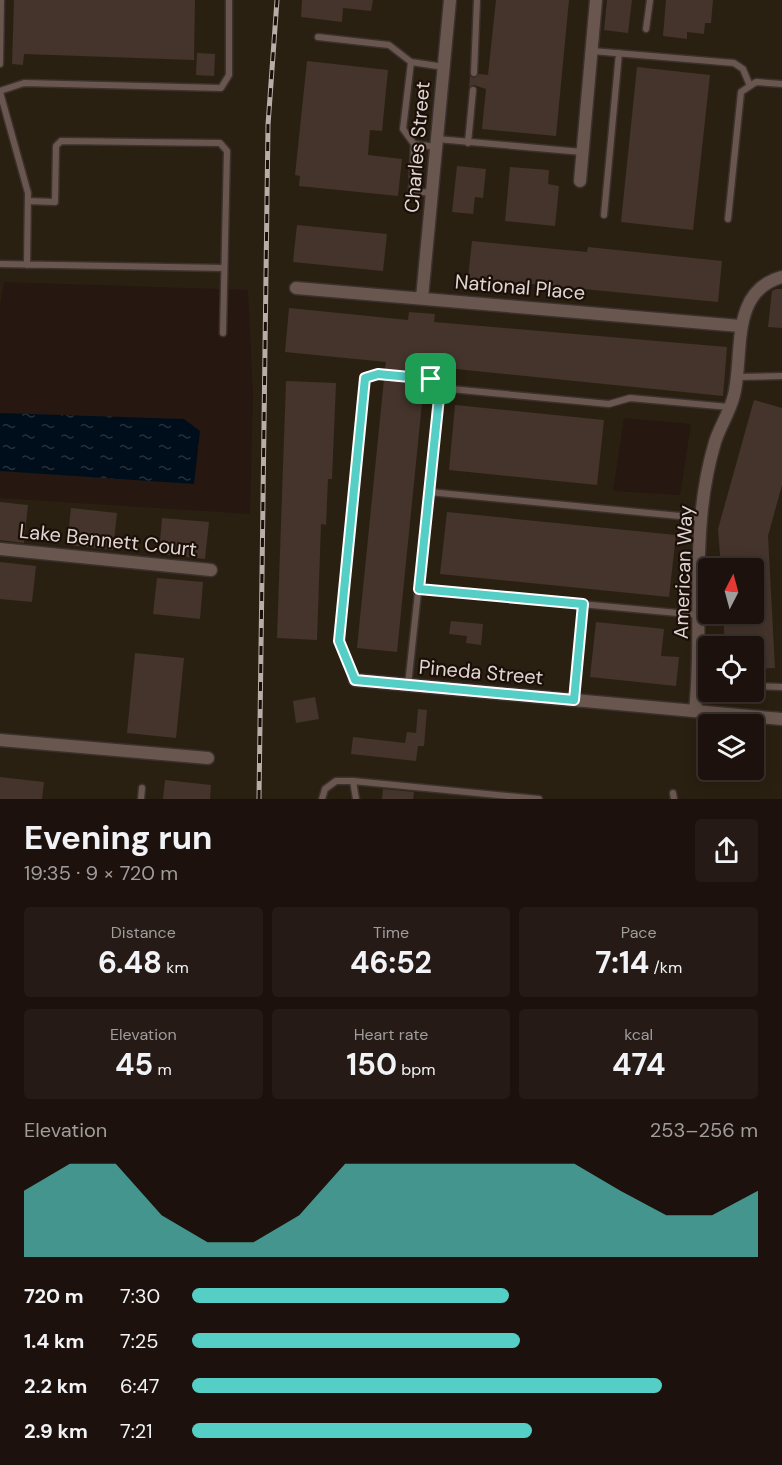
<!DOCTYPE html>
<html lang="en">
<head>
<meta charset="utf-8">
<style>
	body { margin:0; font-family:"DM Sans",sans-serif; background:#251a15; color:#f1f3f6; height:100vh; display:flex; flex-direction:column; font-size:22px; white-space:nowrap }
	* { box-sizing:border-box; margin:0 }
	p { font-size:20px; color:#a09d9d }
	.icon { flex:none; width:33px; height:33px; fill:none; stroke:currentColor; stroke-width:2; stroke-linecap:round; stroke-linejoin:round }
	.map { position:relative; height:799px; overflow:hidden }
	.details { display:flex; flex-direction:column; background:#1c110c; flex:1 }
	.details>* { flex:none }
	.needle { width:39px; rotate:6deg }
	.controls { position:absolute; left:698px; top:558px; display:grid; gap:12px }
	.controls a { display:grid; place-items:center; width:66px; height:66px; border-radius:6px; background:#1c110c; box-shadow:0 3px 15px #0003,0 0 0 2px #3a312d; font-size:30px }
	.pin { position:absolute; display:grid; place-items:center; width:51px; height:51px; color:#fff; margin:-26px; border-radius:12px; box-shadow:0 3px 9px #0006 }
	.round { display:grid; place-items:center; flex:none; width:63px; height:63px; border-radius:6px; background:#251a15 }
	.summary { display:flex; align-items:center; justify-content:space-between; height:102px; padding:0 24px }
	h1 { font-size:33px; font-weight:700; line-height:45px }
	.metrics { display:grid; grid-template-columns:repeat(3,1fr); gap:9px; height:102px; padding:6px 24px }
	.metrics div { display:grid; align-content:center; border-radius:6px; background:#251a15; text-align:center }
	.metrics b { font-size:30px; font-weight:700 }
	.metrics small { font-size:16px; font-weight:400 }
	.metrics p { font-size:16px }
	.chart { height:168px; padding:12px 24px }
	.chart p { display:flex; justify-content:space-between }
	.chart svg { width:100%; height:108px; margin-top:6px; fill:#55cec5; opacity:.7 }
	ul { padding:0 24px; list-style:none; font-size:20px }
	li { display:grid; grid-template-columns:96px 72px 1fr; align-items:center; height:45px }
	li i { height:15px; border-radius:8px; background:#55cec5 }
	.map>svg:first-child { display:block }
	.commercial { fill:#2a2011; fill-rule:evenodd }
	.water { fill:url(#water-ripples) }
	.building { fill:#44342c }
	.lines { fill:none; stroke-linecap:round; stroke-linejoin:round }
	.lane-casing { stroke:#3c312f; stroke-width:9 }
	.street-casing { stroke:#3c312f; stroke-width:15 }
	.lane { stroke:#69574f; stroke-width:6 }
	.street { stroke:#69574f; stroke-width:12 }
	.rail-casing { stroke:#b8ada7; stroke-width:5 }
	.rail { stroke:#1c0e08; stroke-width:3; stroke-dasharray:9; stroke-linecap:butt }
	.route-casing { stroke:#fff; stroke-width:12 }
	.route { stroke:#55cec5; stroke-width:8 }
	.labels { text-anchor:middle; stroke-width:4.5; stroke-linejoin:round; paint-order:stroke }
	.street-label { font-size:20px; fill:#e0d6d1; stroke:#1c0e08 }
</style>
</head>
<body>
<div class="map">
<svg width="782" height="799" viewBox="0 0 782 799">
	<defs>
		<pattern id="water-ripples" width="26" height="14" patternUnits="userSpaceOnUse" patternTransform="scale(1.5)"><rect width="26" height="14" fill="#000e1c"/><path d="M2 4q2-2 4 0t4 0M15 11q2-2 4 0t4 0" fill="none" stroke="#25303c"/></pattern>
	</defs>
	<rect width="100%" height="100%" fill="#261710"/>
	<!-- commercial -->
	<path class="commercial" d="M0,0H445L418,292L291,282L290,293L734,331L729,393L710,441L691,705L350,674L349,685L782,724V799H0V746L213,763V752L0,734V555L215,576L217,565L0,544V498L250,514L253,394L248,290L4,282L0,306ZM624,418L691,424L680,495L613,491ZM708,724H753V770H708Z
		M456,0H591L574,186L584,187L601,0H782V272L768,275L756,286L741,307L737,319L428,292Z
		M782,283V713L701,706L704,673L706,519L720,443L749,314L763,293L773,285ZM708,568H753V614H708ZM708,646H753V692H708Z"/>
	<!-- water -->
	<path class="water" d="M0,413L184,419L200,431L194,484L0,471Z"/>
	<!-- building -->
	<path class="building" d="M14,0H195L194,60L24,54L23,65L12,64Z
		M302,0H373L371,11L343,8L342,22L301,17Z
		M496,0H569L556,136L482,129L486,89L474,85L469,87L470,76L474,78L479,74L488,75Z
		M607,0H632L628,33L604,30Z
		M666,0H713L711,23H705L704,34L687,32V39L663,36Z
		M197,53L215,54L214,76L196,75Z
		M307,61L388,70L382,131L370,130L368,155L402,159L398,196L299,186L300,176L295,175Z
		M637,67L710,75L693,230L621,222Z
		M457,166L486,169L483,198L475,197L473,214L452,212Z
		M510,167L549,170L548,184L559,186L555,226L505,221Z
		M297,225L387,234L383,271L293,262Z
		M472,241L587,252L588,247L722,261L718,302L468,278Z
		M776,289H782V328L768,327L772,291Z
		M289,308L408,320L409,312L435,314L434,322L727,347L723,396L426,366L425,373L385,369L386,362L285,352Z
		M384,379L424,383L397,652L357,648Z
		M286,381L336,383L332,479H328L326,525L321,524L317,640L277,638Z
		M754,400L782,408V485L768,536L775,668L753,669V646H725L723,614H753V568H721L718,529Z
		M455,405L604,420L597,485L449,470Z
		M0,502L28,505L24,543L0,540Z
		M71,508L117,513L113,550L67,545Z
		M447,512L676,535L669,597L440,574Z
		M162,518L209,522L205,559L159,554Z
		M0,562L36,566L32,602L0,599Z
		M157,578L203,582L200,619L153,614Z
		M451,621L483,624L481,645L466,643L467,636L449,634Z
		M596,622L664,629L661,656L679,657L676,686L590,677Z
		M135,653L184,658L176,738L127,733Z
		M315,697L319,719L296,723L293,701Z
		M418,709L427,710L424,746H418L416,761L351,754L353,737L405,743L407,732L416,733Z
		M0,777L44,782L42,799H0Z
		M165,780L211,785L210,799H163Z
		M383,789L414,792L413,799H382Z"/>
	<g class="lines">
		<!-- lane casing -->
		<g class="lane-casing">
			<path id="lane" d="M646,29L650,0
				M318,37L389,45L411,62L444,67
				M592,51L734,63L743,69L750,86
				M411,62L403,129L414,144L412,191L432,193
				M0,64L1,0
				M474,73L477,0
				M0,91L24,83L221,88L229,75V0
				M0,92L28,193L27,265
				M437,139L582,152
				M468,143L473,90
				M414,144L436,147
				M28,201L55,202L56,146L61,141L220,143L227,151L223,333
				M604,215L619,53
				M728,219L741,92L756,82L782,84
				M0,264L224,268
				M736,377L782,376
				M440,388L609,404L630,398L729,407
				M429,492L701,518
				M419,589L699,615
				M355,680L339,641L365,379L378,373L431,379L440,388L408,685
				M698,682L708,683
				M753,686L782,687
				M574,700L583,604
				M353,781L539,799
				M673,793L674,799
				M141,799L142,788
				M322,799L325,789L336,781H353L356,799"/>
		</g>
		<!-- street casing -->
		<g class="street-casing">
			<path id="street" d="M580,181L596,0
				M296,288L740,326
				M422,298L450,0
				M0,549L211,570
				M355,680L782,719
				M695,711C702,647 695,583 701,519C703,494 708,466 715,442C720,426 730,412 734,395C744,355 729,291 782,277
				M0,740L208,758"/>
		</g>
		<!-- lane -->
		<use href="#lane" class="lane"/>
		<!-- street -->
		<use href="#street" class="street"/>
		<!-- rail casing -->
		<g class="rail-casing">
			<path id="rail" d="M259,799L268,125L277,0"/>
		</g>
		<!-- rail -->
		<use href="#rail" class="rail"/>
	</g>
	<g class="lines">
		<!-- route casing -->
		<g class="route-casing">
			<path id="route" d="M378,374L431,379L440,388L419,589L583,604L574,700L355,680L339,641L365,378Z"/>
		</g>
		<!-- route -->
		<use href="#route" class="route"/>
	</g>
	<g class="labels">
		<!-- street labels -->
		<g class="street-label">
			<text transform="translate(417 147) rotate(-85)" y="7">Charles Street</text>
			<text transform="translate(520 287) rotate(5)" y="7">National Place</text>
			<text transform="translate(108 540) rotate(6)" y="7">Lake Bennett Court</text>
			<text transform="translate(683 572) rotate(-88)" y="7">American Way</text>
			<text transform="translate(481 672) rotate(5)" y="7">Pineda Street</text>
		</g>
	</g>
</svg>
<div class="controls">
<a><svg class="needle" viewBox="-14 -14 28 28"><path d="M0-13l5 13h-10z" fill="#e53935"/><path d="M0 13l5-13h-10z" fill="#a09d9d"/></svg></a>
<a><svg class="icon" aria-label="locate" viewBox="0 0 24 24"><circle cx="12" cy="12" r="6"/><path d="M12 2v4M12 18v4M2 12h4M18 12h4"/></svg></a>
<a><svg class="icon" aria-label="layers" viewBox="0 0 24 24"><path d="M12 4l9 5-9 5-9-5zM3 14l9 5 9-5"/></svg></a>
</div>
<div class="pin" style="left:431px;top:379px;background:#1e9e55"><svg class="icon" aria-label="arrive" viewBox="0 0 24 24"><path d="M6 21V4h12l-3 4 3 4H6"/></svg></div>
</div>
<section class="details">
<div class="summary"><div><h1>Evening run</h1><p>19:35 · 9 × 720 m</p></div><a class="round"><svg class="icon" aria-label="share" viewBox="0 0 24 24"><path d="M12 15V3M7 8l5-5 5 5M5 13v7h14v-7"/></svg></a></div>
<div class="metrics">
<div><p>Distance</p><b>6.48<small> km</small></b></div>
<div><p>Time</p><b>46:52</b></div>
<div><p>Pace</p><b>7:14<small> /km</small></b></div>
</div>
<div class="metrics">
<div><p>Elevation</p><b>45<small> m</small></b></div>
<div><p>Heart rate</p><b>150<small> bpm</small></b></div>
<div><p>kcal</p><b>474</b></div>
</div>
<div class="chart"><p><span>Elevation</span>253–256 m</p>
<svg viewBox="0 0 160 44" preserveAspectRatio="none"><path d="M0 44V17L10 6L20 6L30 27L40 38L50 38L60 27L70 6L80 6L90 6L100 6L110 6L120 6L130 17L140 27L150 27L160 17V44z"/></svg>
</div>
<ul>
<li><b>720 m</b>7:30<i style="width:56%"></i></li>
<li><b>1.4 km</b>7:25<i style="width:58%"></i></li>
<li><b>2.2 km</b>6:47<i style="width:83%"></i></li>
<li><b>2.9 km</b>7:21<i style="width:60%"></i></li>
</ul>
</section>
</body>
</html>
